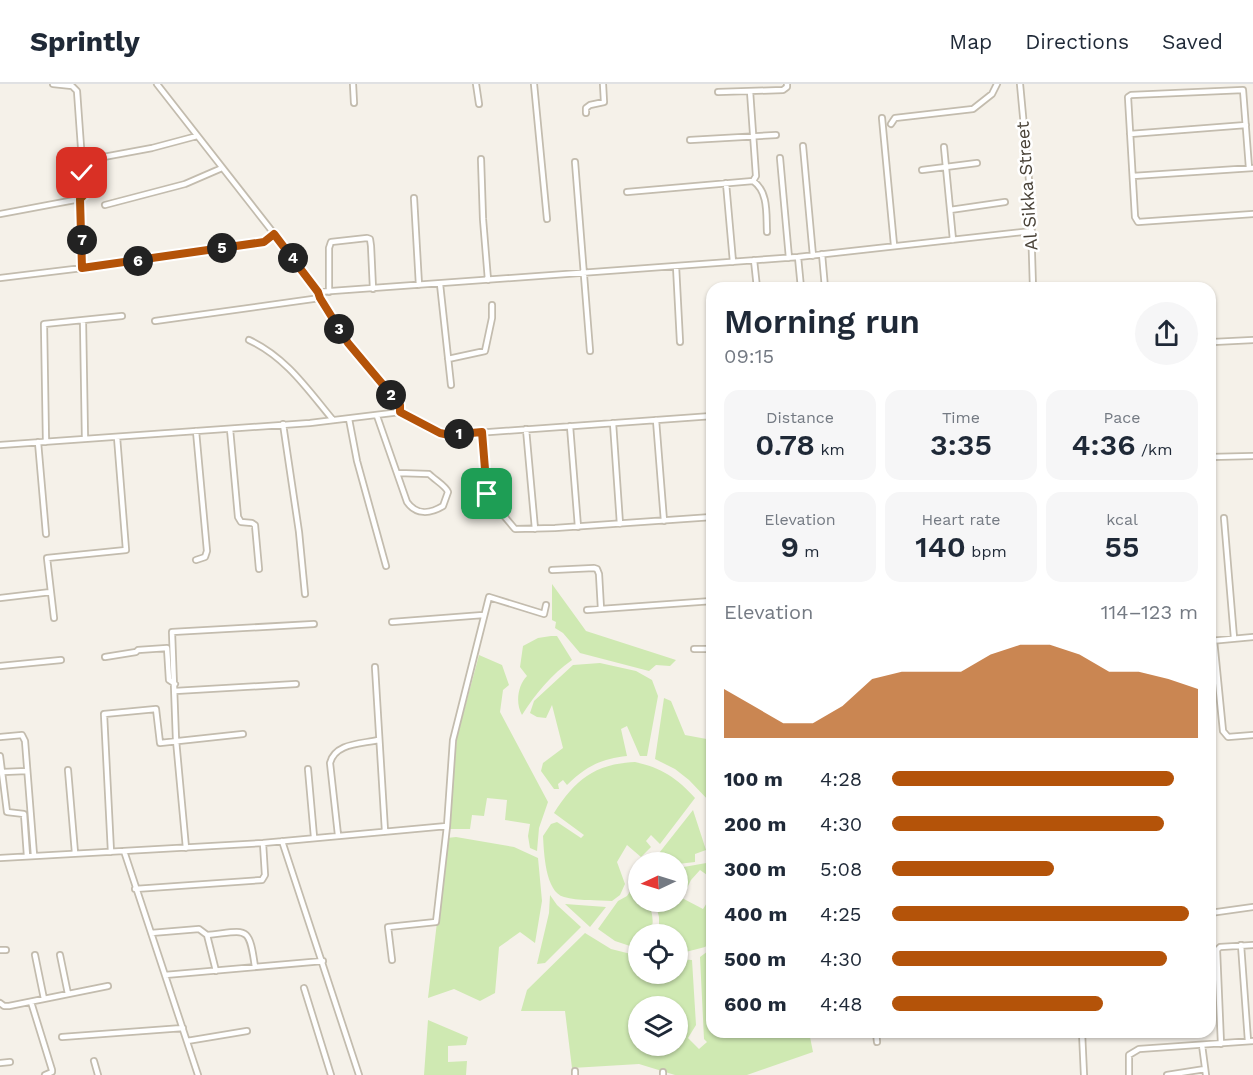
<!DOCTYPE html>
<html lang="en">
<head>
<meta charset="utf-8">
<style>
	body { margin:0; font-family:"Work Sans",sans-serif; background:#f6f6f7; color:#1f2937; height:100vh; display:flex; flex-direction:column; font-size:22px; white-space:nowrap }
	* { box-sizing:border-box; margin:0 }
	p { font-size:20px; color:#747a83 }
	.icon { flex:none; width:33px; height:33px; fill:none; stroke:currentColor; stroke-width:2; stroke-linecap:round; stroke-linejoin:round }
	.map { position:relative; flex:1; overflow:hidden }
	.drawer { position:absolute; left:706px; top:198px; width:510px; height:756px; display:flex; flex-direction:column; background:#fff; border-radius:18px; box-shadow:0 2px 4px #0004 }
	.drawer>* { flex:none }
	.needle { width:39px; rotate:266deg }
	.buttons { position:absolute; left:628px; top:768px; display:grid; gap:12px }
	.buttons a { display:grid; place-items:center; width:60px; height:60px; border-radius:50%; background:#fff; box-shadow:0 2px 4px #0004; font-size:30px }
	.pin { position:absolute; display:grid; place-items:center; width:51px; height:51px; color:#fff; margin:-26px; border-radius:12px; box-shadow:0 3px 9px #0006 }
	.km { position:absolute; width:30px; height:30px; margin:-15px; border-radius:50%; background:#222; color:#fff; font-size:16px; line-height:30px; text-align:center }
	.round { display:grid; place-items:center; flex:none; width:63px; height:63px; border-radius:32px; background:#f6f6f7 }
	.head { display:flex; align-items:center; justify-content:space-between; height:102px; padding:0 18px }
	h1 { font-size:33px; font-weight:600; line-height:45px }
	.stats { display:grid; grid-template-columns:repeat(3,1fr); gap:9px; height:102px; padding:6px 18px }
	.stats div { display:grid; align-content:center; border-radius:15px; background:#f6f6f7; text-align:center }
	.stats b { font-size:30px; font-weight:600 }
	.stats small { font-size:16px; font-weight:400 }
	.stats p { font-size:16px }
	.chart { height:168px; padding:12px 18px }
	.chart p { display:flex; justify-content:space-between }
	.chart svg { width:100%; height:108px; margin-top:6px; fill:#b45309; opacity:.7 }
	ul { padding:0 18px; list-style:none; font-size:20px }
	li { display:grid; grid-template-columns:96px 72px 1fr; align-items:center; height:45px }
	li i { height:15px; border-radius:8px; background:#b45309 }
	header { display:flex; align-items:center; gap:36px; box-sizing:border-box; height:84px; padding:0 30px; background:#fff; border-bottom:2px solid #e0e1e3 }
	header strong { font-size:28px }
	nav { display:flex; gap:33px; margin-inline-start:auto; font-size:21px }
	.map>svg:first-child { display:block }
	.green { fill:#cfe9b2; fill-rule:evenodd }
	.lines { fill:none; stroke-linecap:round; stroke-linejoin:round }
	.street-casing { stroke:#c3bcae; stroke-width:8 }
	.street { stroke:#fff; stroke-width:4.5 }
	.route-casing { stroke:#fff; stroke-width:12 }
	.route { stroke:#b45309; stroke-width:8 }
	.labels { text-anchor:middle; stroke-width:5; stroke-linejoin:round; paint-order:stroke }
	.street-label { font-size:18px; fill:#494237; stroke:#fff }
</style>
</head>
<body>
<header>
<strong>Sprintly</strong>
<nav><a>Map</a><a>Directions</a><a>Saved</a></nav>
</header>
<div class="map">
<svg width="1253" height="991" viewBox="0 0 1253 991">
	<rect width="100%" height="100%" fill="#f5f1e9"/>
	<!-- green -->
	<path class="green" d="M552,500L586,547L676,576L670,582L656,581L649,587L580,569L563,549L555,544L556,538L552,536Z
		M551,552H557L572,576C551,591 536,609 522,631C515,619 518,601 527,592L520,583L523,562L538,554Z
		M479,571L502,581L509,601L503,606L500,628L548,718L539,744L537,767L530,764L528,752L530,740L505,736L507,716L487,714L484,732L472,731L470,745H448L457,653Z
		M600,579L636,587L652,596L658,612L647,672H640L627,642L621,645L627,672C601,675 586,682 567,701L563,696L558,700L559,705H554L541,687L543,679L563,664L552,621L546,634L537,633L530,629L534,617L573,581Z
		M664,614L671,617L685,651L712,656V716L710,718L689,696L675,685L655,675Z
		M635,678C662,684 677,694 695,714L660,760L651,751L646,757L651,763L641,773L627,761L617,778L625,800L620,811L612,817C597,816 578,817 564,813C545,808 544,768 543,752L551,740L557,738L581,754L584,751L554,729C575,696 594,680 635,678Z
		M693,726L706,766L695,770V778L678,780V778H652Z
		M456,753L514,763L538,774L542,817L535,859L520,848L499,863L495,909L480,917L454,905L428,914L447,754Z
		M712,778V787L711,786L707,791L700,786L691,796L682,814L703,825L712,811V857L705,863L678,870V850H659V833L655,818H678V784Z
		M639,794V818H649C652,830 659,850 639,850V865L615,857L598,845L618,817L627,812Z
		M550,811L557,821L581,843L545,879L537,880L549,829Z
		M565,820L606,823L590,843Z
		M585,849L611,865L639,872V890H678V875L692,876L696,941L688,954L699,965L707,958L704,955L700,873L712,864V948H809L813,968L747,991H675L639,980L572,984L565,927H521L527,906ZM639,922H678V962H639Z
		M428,936L468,953L466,961L448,962V978L467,977L466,991H424Z"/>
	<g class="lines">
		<!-- street casing -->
		<g class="street-casing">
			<path id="street" d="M53,0L72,2L77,7L82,77
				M157,0L304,188L348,259L400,321V328
				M353,0L354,19
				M476,0L479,20
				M534,0L547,135
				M1020,0L1030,107L1033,204
				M718,8L783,6L787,3V0
				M586,29V24L590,21L604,18L603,0
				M882,34L894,161
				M891,40L895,34L973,25L992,10L997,0
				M1130,50L1246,41
				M690,56L776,51
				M803,62L813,172
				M944,63L953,156
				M780,74L789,174
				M481,75L483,135L488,196
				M575,78L590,267
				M1249,84L1243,6L1131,11L1128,13L1135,133L1138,138L1253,130
				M922,86L977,79
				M1133,92L1253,84
				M753,97C769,108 766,131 767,148
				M726,99L733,178
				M627,108L753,97L756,92L750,7
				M414,114L419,201
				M105,121L185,100L222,84
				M950,126L1005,118
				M0,130L80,115
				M822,170L825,204
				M798,173L801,204
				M754,176L757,204
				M676,182L680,258
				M82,184L80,115L85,109L82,77L152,64L197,52
				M0,194L107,181L264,158L274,150
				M440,200L451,301
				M318,208L798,173L1032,147
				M329,208V164L331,158L367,154L370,155L371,162L373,205
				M83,237L85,355
				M155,237L320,214
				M249,256C286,273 308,306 333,336
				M1213,258L1253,256
				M448,275L485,267L492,234V221
				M377,332L407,418C416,431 430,430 443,422L448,408C446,402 435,396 429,390L398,389
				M349,335L357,377L386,482
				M656,336L664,437
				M613,339L620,440
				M283,340L299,448L305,510
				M570,342L578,443
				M230,345L238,433L241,438L252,439L255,441L259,485
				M526,345L535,445
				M196,347L207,467L205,473L196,476
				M482,348L488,413L515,445L555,444L712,433
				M38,358L46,450
				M46,358L44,240L122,232
				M0,361L310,339L400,328L420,340L449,351L712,332
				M1210,373L1253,372
				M1224,434L1234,554
				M552,486L594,484L597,485L599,490L601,525
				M0,514L51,508
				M587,526L712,517
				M54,534L47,474L126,466L117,353
				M392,538L483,531
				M1214,556L1223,647L1228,653L1253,651
				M1210,557L1253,553
				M694,565H712
				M105,573L136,568L138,566L167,564L169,596L175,600
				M0,582L61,576
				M375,583L385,747
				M175,607L296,600
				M0,653L22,651L25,657L34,771
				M0,672L7,728L24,730L27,772
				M308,685L314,753
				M68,686L75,769
				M3,688L27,687
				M338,751L330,679C335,659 361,660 378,656
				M282,757L359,991
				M186,764L176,656L172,548L314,540
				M124,767L198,991
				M111,768L104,630L156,625L160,659L243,650
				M0,774L263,759L447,742
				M135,805L262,796L265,791L263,759
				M1210,829L1253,823
				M151,849L199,845L207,851L216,887
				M207,851C247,847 249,840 255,883
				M1241,861L1248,957
				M0,866H6
				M35,871L44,915
				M60,871L68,910
				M392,876L388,843L436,838L447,742L453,656L489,513L544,530L546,521
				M165,891L323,877
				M304,904L331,991
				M31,918L52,986V988L45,991
				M0,919L4,922H9L108,902
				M876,948L877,958
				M1082,948L1084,991
				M62,953L183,944
				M187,957L247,947
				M1221,960L1217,866L1220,863L1253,861
				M1202,961L1206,991
				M94,977L98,991
				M0,979L10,978
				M575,987V991
				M663,988V991
				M1129,991V971L1139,965L1253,957
				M1167,991L1205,985"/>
		</g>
		<!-- street -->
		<use href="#street" class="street"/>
	</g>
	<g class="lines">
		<!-- route casing -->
		<g class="route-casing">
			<path id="route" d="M82,89L85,110L80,115L82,184L264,158L274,150L318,208L320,214L348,259L400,321V328L440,349L449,351L482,348L487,410"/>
		</g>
		<!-- route -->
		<use href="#route" class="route"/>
	</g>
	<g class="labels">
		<!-- street labels -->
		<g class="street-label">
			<text transform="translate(1027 102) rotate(-94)" y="6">Al Sikka Street</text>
		</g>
	</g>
</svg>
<div class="buttons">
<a><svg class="needle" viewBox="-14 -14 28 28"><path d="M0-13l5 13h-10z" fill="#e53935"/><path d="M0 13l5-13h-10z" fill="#747a83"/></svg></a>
<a><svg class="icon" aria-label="locate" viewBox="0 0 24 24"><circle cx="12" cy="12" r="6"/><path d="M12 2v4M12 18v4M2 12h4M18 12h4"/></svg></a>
<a><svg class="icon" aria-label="layers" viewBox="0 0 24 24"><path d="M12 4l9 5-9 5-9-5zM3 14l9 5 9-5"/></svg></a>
</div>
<div class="pin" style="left:487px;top:410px;background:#1e9e55"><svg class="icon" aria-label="arrive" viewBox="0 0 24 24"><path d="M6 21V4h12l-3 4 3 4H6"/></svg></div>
<div class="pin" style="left:82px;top:89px;background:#d93025"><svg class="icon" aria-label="check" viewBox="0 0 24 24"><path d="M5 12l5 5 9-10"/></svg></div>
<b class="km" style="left:459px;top:350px">1</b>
<b class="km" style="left:391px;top:311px">2</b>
<b class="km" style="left:339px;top:245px">3</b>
<b class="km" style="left:293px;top:174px">4</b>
<b class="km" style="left:222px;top:164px">5</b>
<b class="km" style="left:138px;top:177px">6</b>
<b class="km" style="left:82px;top:156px">7</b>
<section class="drawer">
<div class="head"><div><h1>Morning run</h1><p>09:15</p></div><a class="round"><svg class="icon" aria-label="share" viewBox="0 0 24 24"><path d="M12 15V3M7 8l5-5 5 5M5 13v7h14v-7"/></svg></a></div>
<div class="stats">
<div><p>Distance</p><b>0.78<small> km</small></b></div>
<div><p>Time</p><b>3:35</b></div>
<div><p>Pace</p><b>4:36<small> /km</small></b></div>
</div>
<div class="stats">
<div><p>Elevation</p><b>9<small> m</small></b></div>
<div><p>Heart rate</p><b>140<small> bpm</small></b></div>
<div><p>kcal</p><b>55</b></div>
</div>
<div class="chart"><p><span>Elevation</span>114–123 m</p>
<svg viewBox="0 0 160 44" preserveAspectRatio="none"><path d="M0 44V24L10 31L20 38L30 38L40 31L50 20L60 17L70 17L80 17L90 10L100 6L110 6L120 10L130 17L140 17L150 20L160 24V44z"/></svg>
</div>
<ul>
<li><b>100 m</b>4:28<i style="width:92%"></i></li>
<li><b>200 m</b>4:30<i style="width:89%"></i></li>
<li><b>300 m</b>5:08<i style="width:53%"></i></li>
<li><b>400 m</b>4:25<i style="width:97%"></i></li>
<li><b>500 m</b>4:30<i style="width:90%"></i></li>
<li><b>600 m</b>4:48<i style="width:69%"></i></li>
</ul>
</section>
</div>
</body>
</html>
